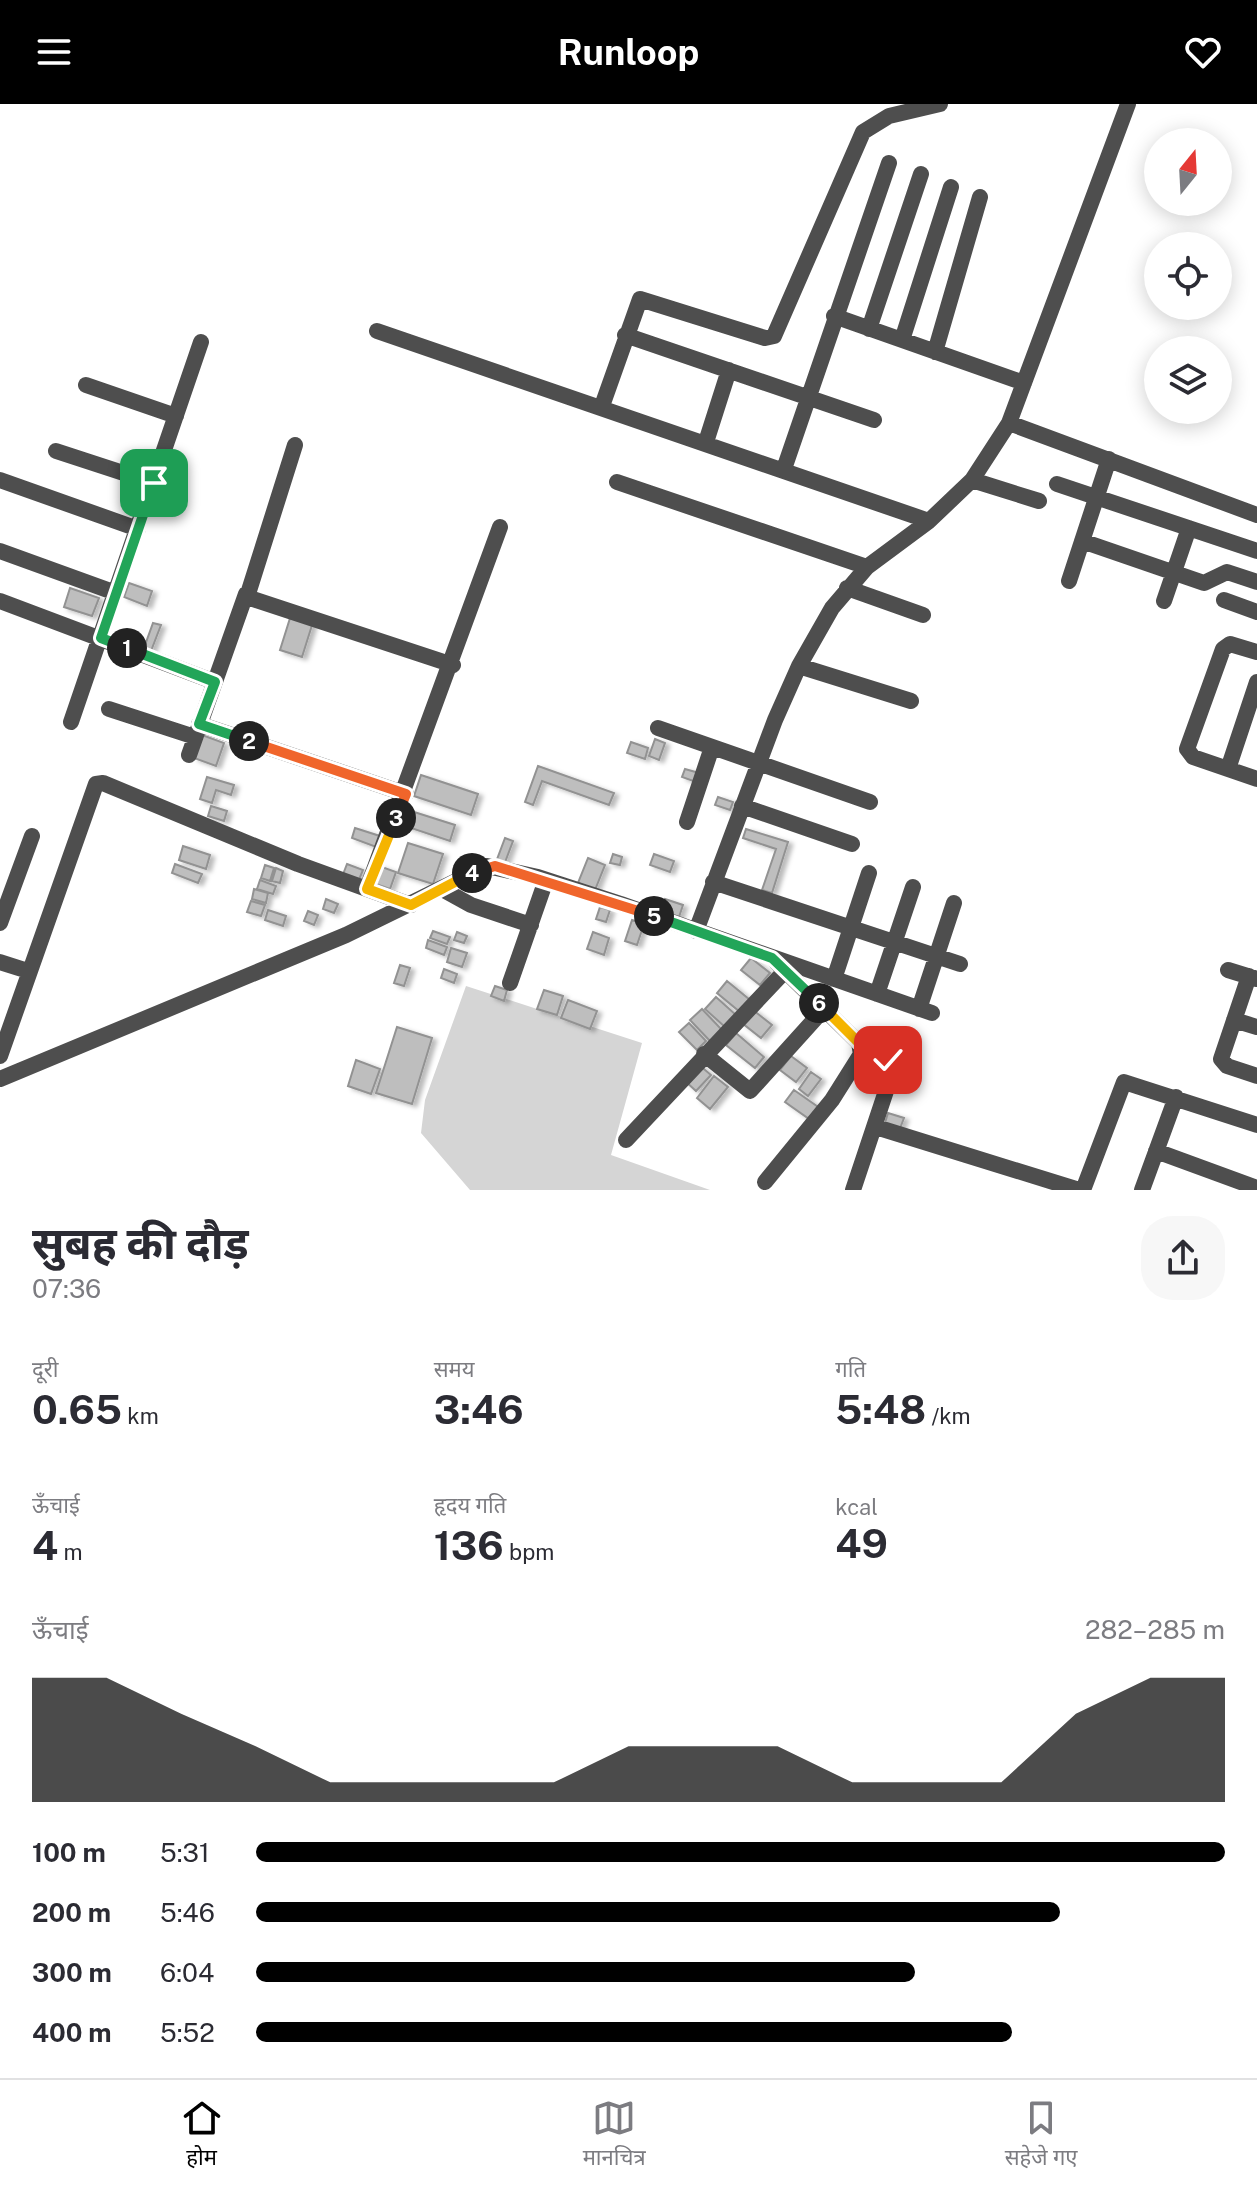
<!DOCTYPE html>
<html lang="hi">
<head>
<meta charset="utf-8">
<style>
	body { margin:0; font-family:"Public Sans","Noto Sans Devanagari",sans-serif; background:#f7f7f7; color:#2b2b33; height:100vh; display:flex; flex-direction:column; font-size:30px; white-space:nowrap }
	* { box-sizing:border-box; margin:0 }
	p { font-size:26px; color:#7c7c81 }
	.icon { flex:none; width:44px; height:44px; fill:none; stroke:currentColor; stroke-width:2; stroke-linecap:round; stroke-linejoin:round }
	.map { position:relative; height:1086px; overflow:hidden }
	.side { display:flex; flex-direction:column; background:#fff; flex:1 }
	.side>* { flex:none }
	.needle { width:52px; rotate:18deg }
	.buttons { position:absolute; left:1144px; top:24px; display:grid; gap:16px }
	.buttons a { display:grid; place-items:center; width:88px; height:88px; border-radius:50%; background:#fff; box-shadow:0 4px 20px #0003; font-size:40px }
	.pin { position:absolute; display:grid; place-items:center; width:68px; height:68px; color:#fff; margin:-34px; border-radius:16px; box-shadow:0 4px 12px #0006 }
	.km { position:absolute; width:40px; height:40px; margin:-20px; border-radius:50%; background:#222; color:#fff; font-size:22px; line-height:40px; text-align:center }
	.round { display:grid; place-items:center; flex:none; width:84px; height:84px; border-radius:32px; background:#f7f7f7 }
	.overview { display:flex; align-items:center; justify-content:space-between; height:136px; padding:0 32px }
	h1 { font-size:44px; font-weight:700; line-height:60px }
	.stats { display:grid; grid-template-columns:repeat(3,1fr); gap:12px; height:136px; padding:8px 32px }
	.stats div { display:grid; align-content:center }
	.stats b { font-size:40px; font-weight:700 }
	.stats small { font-size:22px; font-weight:400 }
	.stats p { font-size:22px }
	.chart { height:224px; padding:16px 32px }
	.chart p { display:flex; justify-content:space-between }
	.chart svg { width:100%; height:144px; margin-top:8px; fill:#000; opacity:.7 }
	ul { padding:0 32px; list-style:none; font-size:26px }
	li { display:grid; grid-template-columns:128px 96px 1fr; align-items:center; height:60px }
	li i { height:20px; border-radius:10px; background:#000 }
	header { display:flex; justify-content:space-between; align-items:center; height:104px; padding:0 32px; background:#000; color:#fff; font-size:36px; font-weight:700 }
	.menu { display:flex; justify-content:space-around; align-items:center; height:112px; border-top:2px solid #e1e1e2; background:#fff; font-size:22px; color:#7c7c81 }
	.menu a { display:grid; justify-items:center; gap:4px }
	.menu .active { color:#000 }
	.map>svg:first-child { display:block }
	.green { fill:#d5d5d5 }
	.building { fill:#bebebe; stroke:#929292; stroke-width:2; filter:url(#shadow) }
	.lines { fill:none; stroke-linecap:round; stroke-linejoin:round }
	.minor { stroke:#4e4e4e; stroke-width:16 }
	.split-1-casing { stroke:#fff; stroke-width:16 }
	.split-2-casing { stroke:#fff; stroke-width:16 }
	.split-3-casing { stroke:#fff; stroke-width:16 }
	.split-4-casing { stroke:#fff; stroke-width:16 }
	.split-5-casing { stroke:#fff; stroke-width:16 }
	.split-6-casing { stroke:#fff; stroke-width:16 }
	.split-7-casing { stroke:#fff; stroke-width:16 }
	.split-1 { stroke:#22a559; stroke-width:10 }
	.split-2 { stroke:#22a559; stroke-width:10 }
	.split-3 { stroke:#f0652b; stroke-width:10 }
	.split-4 { stroke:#f5b400; stroke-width:10 }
	.split-5 { stroke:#f0652b; stroke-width:10 }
	.split-6 { stroke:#22a559; stroke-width:10 }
	.split-7 { stroke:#f5b400; stroke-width:10 }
</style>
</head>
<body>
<header><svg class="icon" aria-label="menu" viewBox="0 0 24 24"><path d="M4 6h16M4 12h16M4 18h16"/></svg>Runloop<svg class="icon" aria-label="heart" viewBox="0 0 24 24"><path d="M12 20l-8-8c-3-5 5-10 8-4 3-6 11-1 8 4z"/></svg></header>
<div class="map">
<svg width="1257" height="1086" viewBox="0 0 1257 1086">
	<defs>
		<filter id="shadow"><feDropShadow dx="4.5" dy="2.5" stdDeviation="2" flood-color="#0004"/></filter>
	</defs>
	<rect width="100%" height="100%" fill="#fff"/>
	<!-- green -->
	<path class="green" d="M466,882L642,939L611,1051L710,1086H470L421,1029L425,996Z"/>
	<!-- building -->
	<path class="building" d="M129,479L152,487L147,502L124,493Z
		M70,484L99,494L92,512L64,503Z
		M291,511L313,518L302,553L280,546Z
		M153,519L161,521L151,547L144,544Z
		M202,631L224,639L216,662L194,654Z
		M655,635L665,639L659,656L649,652Z
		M631,638L648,644L645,655L627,649Z
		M538,662L614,689L609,701L542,677L533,701L525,698Z
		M685,665L699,669L696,678L682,673Z
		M421,671L478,690L471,711L414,692Z
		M207,673L234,681L231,691L216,686L212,699L200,695Z
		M718,693L733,698L730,706L715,701Z
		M211,702L227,707L224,717L208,712Z
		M411,707L455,721L450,737L405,722Z
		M355,724L383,733L379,744L352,734Z
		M746,725L788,738L772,789L762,786L776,745L743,734Z
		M505,734L513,737L504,761L496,758Z
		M408,739L443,750L433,780L398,769Z
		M183,742L210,751L206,765L179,756Z
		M613,750L622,753L620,761L610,759Z
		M654,750L674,757L670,768L650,761Z
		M588,754L605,761L595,786L578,779Z
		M175,760L202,770L198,779L172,769Z
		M347,760L363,766L358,778L342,773Z
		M265,761L274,764L270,777L261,774Z
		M379,762L396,768L390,785L373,779Z
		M276,764L283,767L280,779L272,777Z
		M260,776L276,782L273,790L257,785Z
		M254,785L268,789L266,799L252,795Z
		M326,795L338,800L334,809L323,805Z
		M665,795L683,801L677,819L659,813Z
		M251,797L265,801L261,812L247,808Z
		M600,803L610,806L606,818L596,815Z
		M268,806L286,812L283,822L265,816Z
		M308,807L318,811L314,821L304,817Z
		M632,816L644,820L637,841L625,837Z
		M433,827L450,833L447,840L430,834Z
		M457,828L467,832L464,839L454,836Z
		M593,828L609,834L604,851L587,845Z
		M428,836L447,843L444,851L426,844Z
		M451,844L467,849L462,863L447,858Z
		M751,854L770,869L760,881L741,866Z
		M400,861L410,864L404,882L394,879Z
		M444,865L457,870L454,879L441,874Z
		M727,877L750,896L740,908L717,889Z
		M495,882L507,886L504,897L491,892Z
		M544,886L563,892L557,911L537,905Z
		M716,893L736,911L725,923L705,905Z
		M568,896L597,907L590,925L561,914Z
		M702,905L722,926L710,937L690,916Z
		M753,906L772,921L761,934L742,919Z
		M689,919L706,937L697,946L679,928Z
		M397,923L432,934L412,1000L376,989Z
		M889,925L897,931L883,948L875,942Z
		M736,929L764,953L755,964L726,941Z
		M904,930L913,936L902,952L893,945Z
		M791,952L807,964L796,978L780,966Z
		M870,955L891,968L878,989L857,975Z
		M356,956L380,965L371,990L348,982Z
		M698,960L711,971L696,987L684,976Z
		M811,968L821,975L808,992L799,985Z
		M714,972L728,983L710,1005L697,994Z
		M794,986L821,1005L812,1017L785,998Z
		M888,1009L904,1014L899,1027L884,1022Z"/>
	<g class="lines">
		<!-- minor -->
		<path class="minor" d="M834,212L1024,279
			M869,225L921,70
			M377,227L929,417
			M625,231L874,316
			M902,236L951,83
			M935,248L980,93
			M86,281L176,312
			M602,302L640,195L765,234L774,232L863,28L889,12L940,0
			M1009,319L1257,411
			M706,338L729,266
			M295,341L247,493L453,561
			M56,347L154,379
			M784,365L889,59
			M0,376L138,425
			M972,376L1039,397
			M617,378L867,463
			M1057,380L1257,447
			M1082,437L1204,479L1227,468L1257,478
			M0,447L116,489
			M1069,477L1109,355
			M847,484L923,511
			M1224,496L1257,508
			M0,497L215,578
			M1164,497L1189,424
			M1257,548L1230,540L1223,545L1187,645L1193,653L1257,675
			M799,562L911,597
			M109,605L195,633
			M71,618L201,238
			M199,620L406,690
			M658,624L870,698
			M189,651L246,490
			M1228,665L1257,578
			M742,702L852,740
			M687,718L712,643
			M713,778L960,860
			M367,785L500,423
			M442,785L471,801L531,821
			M0,819L32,732
			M696,827L775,616L799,562L832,504L867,463L929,417L972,376L1009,319L1128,0
			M0,858L28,867
			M1228,866L1257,875
			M1249,872L1221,955L1227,962L1257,972
			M834,875L869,769
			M510,879L546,776
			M877,890L913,783
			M919,905L954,799
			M1234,916L1257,923
			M704,950L750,987L824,905
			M0,952L96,680L103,679L298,760L411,801
			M0,975L346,831L487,762L538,773L621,800L932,909
			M876,1023L1079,1086
			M626,1036L785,867
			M1156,1047L1257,1084
			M765,1078L832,996L861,950L859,939L776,858
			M853,1086L894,963L859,939
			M1083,1086L1124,978L1257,1021
			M1142,1086L1176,993"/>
	</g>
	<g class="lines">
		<!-- split-1 casing -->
		<g class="split-1-casing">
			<path id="split-1" d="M127,544L101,534L154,379"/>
		</g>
		<!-- split-2 casing -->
		<g class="split-2-casing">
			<path id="split-2" d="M127,544L215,578L199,620L249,637"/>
		</g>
		<!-- split-3 casing -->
		<g class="split-3-casing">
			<path id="split-3" d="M249,637L406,690L396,714"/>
		</g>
		<!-- split-4 casing -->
		<g class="split-4-casing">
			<path id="split-4" d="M396,714L367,785L411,801L472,769"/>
		</g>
		<!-- split-5 casing -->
		<g class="split-5-casing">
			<path id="split-5" d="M472,769L495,762L654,812"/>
		</g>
		<!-- split-6 casing -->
		<g class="split-6-casing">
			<path id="split-6" d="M654,812L772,854L819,899"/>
		</g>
		<!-- split-7 casing -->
		<g class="split-7-casing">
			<path id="split-7" d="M819,899L859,939L888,956"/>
		</g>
		<!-- split-1 -->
		<use href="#split-1" class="split-1"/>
		<!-- split-2 -->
		<use href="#split-2" class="split-2"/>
		<!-- split-3 -->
		<use href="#split-3" class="split-3"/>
		<!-- split-4 -->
		<use href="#split-4" class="split-4"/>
		<!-- split-5 -->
		<use href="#split-5" class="split-5"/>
		<!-- split-6 -->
		<use href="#split-6" class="split-6"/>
		<!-- split-7 -->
		<use href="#split-7" class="split-7"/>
	</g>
</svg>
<div class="buttons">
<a><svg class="needle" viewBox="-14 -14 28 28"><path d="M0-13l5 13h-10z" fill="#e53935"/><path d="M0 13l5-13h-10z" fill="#7c7c81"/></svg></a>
<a><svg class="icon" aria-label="locate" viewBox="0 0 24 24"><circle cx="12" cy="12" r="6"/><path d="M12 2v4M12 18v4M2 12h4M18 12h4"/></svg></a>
<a><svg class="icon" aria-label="layers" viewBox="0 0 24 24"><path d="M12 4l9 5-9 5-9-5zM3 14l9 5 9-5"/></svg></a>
</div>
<div class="pin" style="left:154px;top:379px;background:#1e9e55"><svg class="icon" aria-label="arrive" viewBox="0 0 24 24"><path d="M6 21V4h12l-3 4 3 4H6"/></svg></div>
<div class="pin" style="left:888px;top:956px;background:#d93025"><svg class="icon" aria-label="check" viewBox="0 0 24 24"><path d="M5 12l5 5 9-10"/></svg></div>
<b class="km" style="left:127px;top:544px">1</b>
<b class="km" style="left:249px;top:637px">2</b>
<b class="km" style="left:396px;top:714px">3</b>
<b class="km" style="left:472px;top:769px">4</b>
<b class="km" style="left:654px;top:812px">5</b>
<b class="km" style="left:819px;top:899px">6</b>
</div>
<section class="side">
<div class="overview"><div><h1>सुबह की दौड़</h1><p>07:36</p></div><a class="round"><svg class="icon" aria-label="share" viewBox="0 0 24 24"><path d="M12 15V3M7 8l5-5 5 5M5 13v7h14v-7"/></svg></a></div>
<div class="stats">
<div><p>दूरी</p><b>0.65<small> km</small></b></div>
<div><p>समय</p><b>3:46</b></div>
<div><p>गति</p><b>5:48<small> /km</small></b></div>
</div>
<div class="stats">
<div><p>ऊँचाई</p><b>4<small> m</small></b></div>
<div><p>हृदय गति</p><b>136<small> bpm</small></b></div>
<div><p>kcal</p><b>49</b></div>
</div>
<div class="chart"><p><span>ऊँचाई</span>282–285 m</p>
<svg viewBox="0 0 160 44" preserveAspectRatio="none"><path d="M0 44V6L10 6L20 17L30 27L40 38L50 38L60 38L70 38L80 27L90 27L100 27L110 38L120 38L130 38L140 17L150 6L160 6V44z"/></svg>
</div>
<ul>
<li><b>100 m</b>5:31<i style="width:100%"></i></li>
<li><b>200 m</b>5:46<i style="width:83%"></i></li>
<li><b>300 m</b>6:04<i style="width:68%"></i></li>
<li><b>400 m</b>5:52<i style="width:78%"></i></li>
</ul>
</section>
<nav class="menu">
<a class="active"><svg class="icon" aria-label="home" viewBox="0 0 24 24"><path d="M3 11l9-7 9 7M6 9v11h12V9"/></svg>होम</a>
<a><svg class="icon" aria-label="map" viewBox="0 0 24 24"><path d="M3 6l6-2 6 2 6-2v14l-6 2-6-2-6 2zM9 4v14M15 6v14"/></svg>मानचित्र</a>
<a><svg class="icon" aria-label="saved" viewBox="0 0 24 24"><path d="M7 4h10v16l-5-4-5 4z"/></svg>सहेजे गए</a>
</nav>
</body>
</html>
